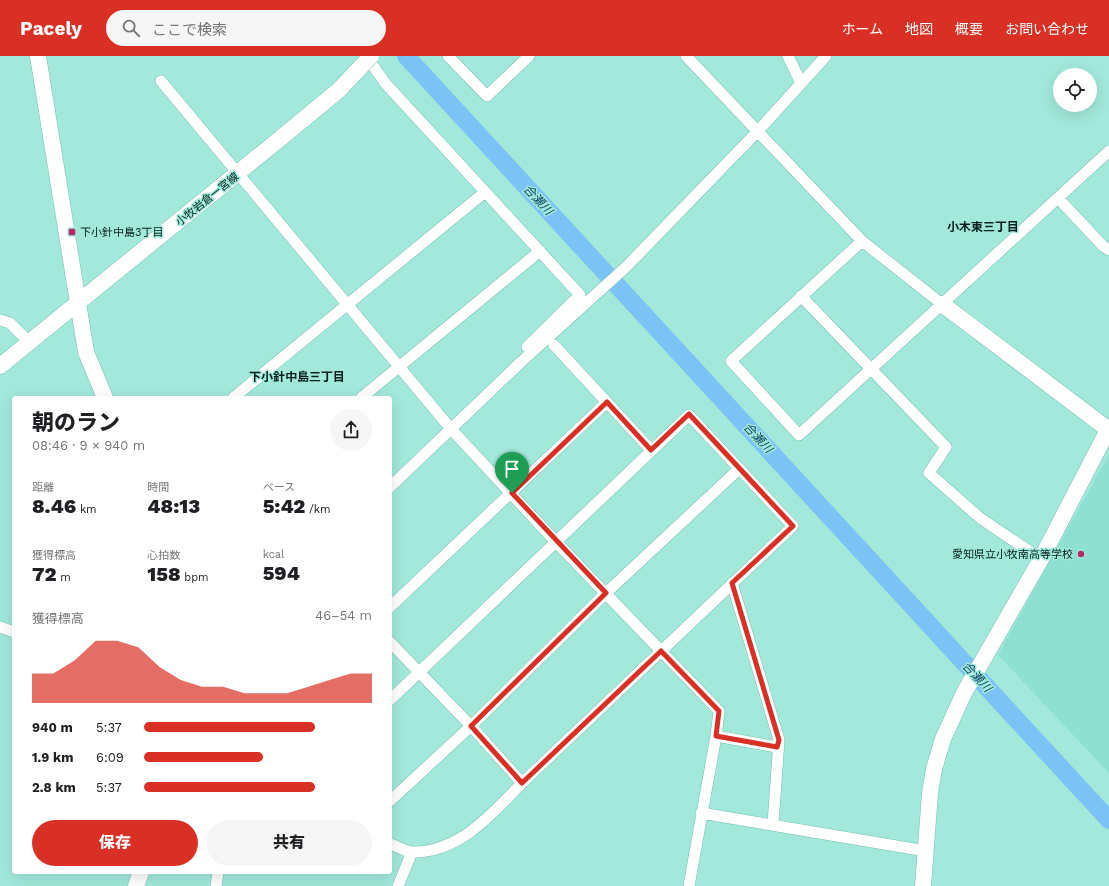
<!DOCTYPE html>
<html lang="ja">
<head>
<meta charset="utf-8">
<style>
	body { margin:0; font-family:"Work Sans","Noto Sans JP",sans-serif; background:#f6f6f6; color:#202124; height:100vh; display:flex; flex-direction:column; font-size:15px; white-space:nowrap }
	* { box-sizing:border-box; margin:0 }
	p { font-size:13px; color:#757577 }
	.icon { flex:none; width:22px; height:22px; fill:none; stroke:currentColor; stroke-width:2; stroke-linecap:round; stroke-linejoin:round }
	.map { position:relative; flex:1; overflow:hidden }
	.panel { position:absolute; left:12px; top:340px; width:380px; height:478px; display:flex; flex-direction:column; background:#fff; border-radius:4px; box-shadow:0 4px 16px #0002 }
	.panel>* { flex:none }
	.fabs { position:absolute; left:1053px; top:12px; display:grid; gap:8px }
	.fabs a { display:grid; place-items:center; width:44px; height:44px; border-radius:50%; background:#fff; box-shadow:0 4px 16px #0002; font-size:20px }
	.pin { position:absolute; display:grid; place-items:center; width:34px; height:34px; color:#fff; margin:-41px -17px; border-radius:50% 50% 50% 0; rotate:-45deg; box-shadow:0 0 4px #0007 }
	.pin .icon { rotate:45deg }
	.round { display:grid; place-items:center; flex:none; width:42px; height:42px; border-radius:21px; background:#f6f6f6 }
	.head { display:flex; align-items:center; justify-content:space-between; height:68px; padding:0 20px }
	h1 { font-size:22px; font-weight:800; line-height:30px }
	.figures { display:grid; grid-template-columns:repeat(3,1fr); gap:6px; height:68px; padding:4px 20px }
	.figures div { display:grid; align-content:center }
	.figures b { font-size:20px; font-weight:800 }
	.figures small { font-size:11px; font-weight:400 }
	.figures p { font-size:11px }
	.chart { height:112px; padding:8px 20px }
	.chart p { display:flex; justify-content:space-between }
	.chart svg { width:100%; height:72px; margin-top:4px; fill:#d93025; opacity:.7 }
	.action { display:flex; gap:8px; margin-top:auto; padding:8px 20px }
	.action a { flex:1; height:46px; border-radius:24px; background:#d93025; color:#fff; font-size:16px; font-weight:800; line-height:46px; text-align:center }
	.action a+a { background:#f6f6f6; color:#202124 }
	ul { padding:0 20px; list-style:none; font-size:13px }
	li { display:grid; grid-template-columns:64px 48px 1fr; align-items:center; height:30px }
	li i { height:10px; border-radius:5px; background:#d93025 }
	header { display:flex; align-items:center; gap:24px; box-sizing:border-box; height:56px; padding:0 20px; background:#d93025; color:#fff }
	header strong { font-size:19px }
	nav { display:flex; gap:22px; margin-inline-start:auto; font-size:14px }
	.search { width:280px; height:36px; background:#f6f6f6; display:flex; align-items:center; gap:10px; box-sizing:border-box; padding:0 14px; border-radius:22px; color:#757577; font-size:15px }
	.map>svg:first-child { display:block }
	.built { fill:#8ee0d0 }
	.lines { fill:none; stroke-linecap:round; stroke-linejoin:round }
	.river { stroke:#7cc3f5; stroke-width:18 }
	.street-casing { stroke:#78beb0; stroke-width:12 }
	.secondary-casing { stroke:#78beb0; stroke-width:17 }
	.street { stroke:#fff; stroke-width:11 }
	.secondary { stroke:#fff; stroke-width:16 }
	.secondary-bridge-casing { stroke:#78beb0; stroke-width:17; stroke-linecap:butt }
	.secondary-bridge { stroke:#fff; stroke-width:16 }
	.route-casing { stroke:#fff; stroke-width:8 }
	.route { stroke:#d93025; stroke-width:5 }
	.poi-dot { fill:#b52a65; stroke:#a2e9db; stroke-width:1.5 }
	.labels { text-anchor:middle; stroke-width:3; stroke-linejoin:round; paint-order:stroke }
	.street-label { font-size:11px; fill:#03201b; stroke:#a2e9db }
	.poi-label { font-size:11px; fill:#03201b; stroke:#a2e9db; text-anchor:start }
	.water-label { font-size:12px; font-style:italic; fill:#094263; stroke:#a2e9db }
	.neighbourhood-label { font-size:12px; font-weight:bold; fill:#03201b; stroke:#a2e9db }
</style>
</head>
<body>
<header>
<strong>Pacely</strong>
<div class="search"><svg class="icon" aria-label="search" viewBox="0 0 24 24"><circle cx="10" cy="10" r="6"/><path d="M15 15l6 6"/></svg>ここで検索</div>
<nav><a>ホーム</a><a>地図</a><a>概要</a><a>お問い合わせ</a></nav>
</header>
<div class="map">
<svg width="1109" height="830" viewBox="0 0 1109 830">
	<rect width="100%" height="100%" fill="#a2e9db"/>
	<!-- built -->
	<path class="built" d="M1109,398V717L998,599Z"/>
	<g class="lines">
		<!-- river -->
		<path class="river" d="M406,0L1109,764"/>
		<!-- street casing -->
		<g class="street-casing">
			<path id="street" d="M366,0L386,28L580,239L527,291
				M448,0L487,40L529,0
				M686,0L862,185L942,248
				M788,0L801,27
				M161,25L451,373L556,486L719,655L716,680L689,830
				M1058,142L1103,190L1109,194
				M862,185L731,305L799,379L1109,95
				M801,240L946,391L929,417L980,462L1041,503
				M0,264L10,267L29,286
				M554,289L651,394
				M233,342L485,136
				M361,342L540,195
				M390,431L521,306L626,211L757,76L826,0
				M732,527L779,684L773,768
				M390,551L607,346
				M0,571L14,576
				M390,586L471,670L522,727
				M390,644L689,359L793,470L522,727C492,758 460,796 413,796C406,796 397,790 390,788
				M716,680L777,691
				M390,745L471,670L606,537L739,413
				M701,757L926,795
				M216,830L218,816
				M398,830L412,796"/>
		</g>
		<!-- secondary casing -->
		<g class="secondary-casing">
			<path id="secondary" d="M38,0L86,296L105,342
				M942,248L1109,374
				M0,310L282,81
				M136,830L141,816
				M923,830L930,737L934,713L943,683L964,637L1041,503L1109,372"/>
		</g>
		<!-- street -->
		<use href="#street" class="street"/>
		<!-- secondary -->
		<use href="#secondary" class="secondary"/>
		<!-- secondary-bridge casing -->
		<g class="secondary-bridge-casing">
			<path id="secondary-bridge" d="M282,81L339,34L371,0"/>
		</g>
		<!-- secondary-bridge -->
		<use href="#secondary-bridge" class="secondary-bridge"/>
	</g>
	<g class="lines">
		<!-- route casing -->
		<g class="route-casing">
			<path id="route" d="M607,346L651,394L689,358L793,470L732,527L779,684L777,691L716,680L719,655L661,595L522,727L471,670L606,537L512,437Z"/>
		</g>
		<!-- route -->
		<use href="#route" class="route"/>
	</g>
	<!-- markers -->
	<g class="poi-dot">
		<rect x="68" y="172" width="8" height="8" rx="2"/>
		<circle cx="1081" cy="498" r="4"/>
	</g>
	<g class="labels">
		<!-- street labels -->
		<g class="street-label">
			<text transform="translate(207 143) rotate(-39)" y="4">小牧岩倉一宮線</text>
		</g>
		<!-- poi labels -->
		<g class="poi-label">
			<text x="80" y="180">下小針中島3丁目</text>
			<text x="1073" y="502" text-anchor="end">愛知県立小牧南高等学校</text>
		</g>
		<!-- water labels -->
		<g class="water-label">
			<text transform="translate(538 144) rotate(47)" y="4">合瀬川</text>
			<text transform="translate(758 382) rotate(47)" y="4">合瀬川</text>
			<text transform="translate(977 621) rotate(47)" y="4">合瀬川</text>
		</g>
		<!-- neighbourhood labels -->
		<g class="neighbourhood-label">
			<text x="983" y="175">小木東三丁目</text>
			<text x="297" y="325">下小針中島三丁目</text>
		</g>
	</g>
</svg>
<div class="fabs">
<a><svg class="icon" aria-label="locate" viewBox="0 0 24 24"><circle cx="12" cy="12" r="6"/><path d="M12 2v4M12 18v4M2 12h4M18 12h4"/></svg></a>
</div>
<div class="pin" style="left:512px;top:437px;background:#1e9e55"><svg class="icon" aria-label="arrive" viewBox="0 0 24 24"><path d="M6 21V4h12l-3 4 3 4H6"/></svg></div>
<section class="panel">
<div class="head"><div><h1>朝のラン</h1><p>08:46 · 9 × 940 m</p></div><a class="round"><svg class="icon" aria-label="share" viewBox="0 0 24 24"><path d="M12 15V3M7 8l5-5 5 5M5 13v7h14v-7"/></svg></a></div>
<div class="figures">
<div><p>距離</p><b>8.46<small> km</small></b></div>
<div><p>時間</p><b>48:13</b></div>
<div><p>ペース</p><b>5:42<small> /km</small></b></div>
</div>
<div class="figures">
<div><p>獲得標高</p><b>72<small> m</small></b></div>
<div><p>心拍数</p><b>158<small> bpm</small></b></div>
<div><p>kcal</p><b>594</b></div>
</div>
<div class="chart"><p><span>獲得標高</span>46–54 m</p>
<svg viewBox="0 0 160 44" preserveAspectRatio="none"><path d="M0 44V26L10 26L20 18L30 6L40 6L50 10L60 22L70 30L80 34L90 34L100 38L110 38L120 38L130 34L140 30L150 26L160 26V44z"/></svg>
</div>
<ul>
<li><b>940 m</b>5:37<i style="width:75%"></i></li>
<li><b>1.9 km</b>6:09<i style="width:52%"></i></li>
<li><b>2.8 km</b>5:37<i style="width:75%"></i></li>
</ul>
<div class="action"><a>保存</a><a>共有</a></div>
</section>
</div>
</body>
</html>
